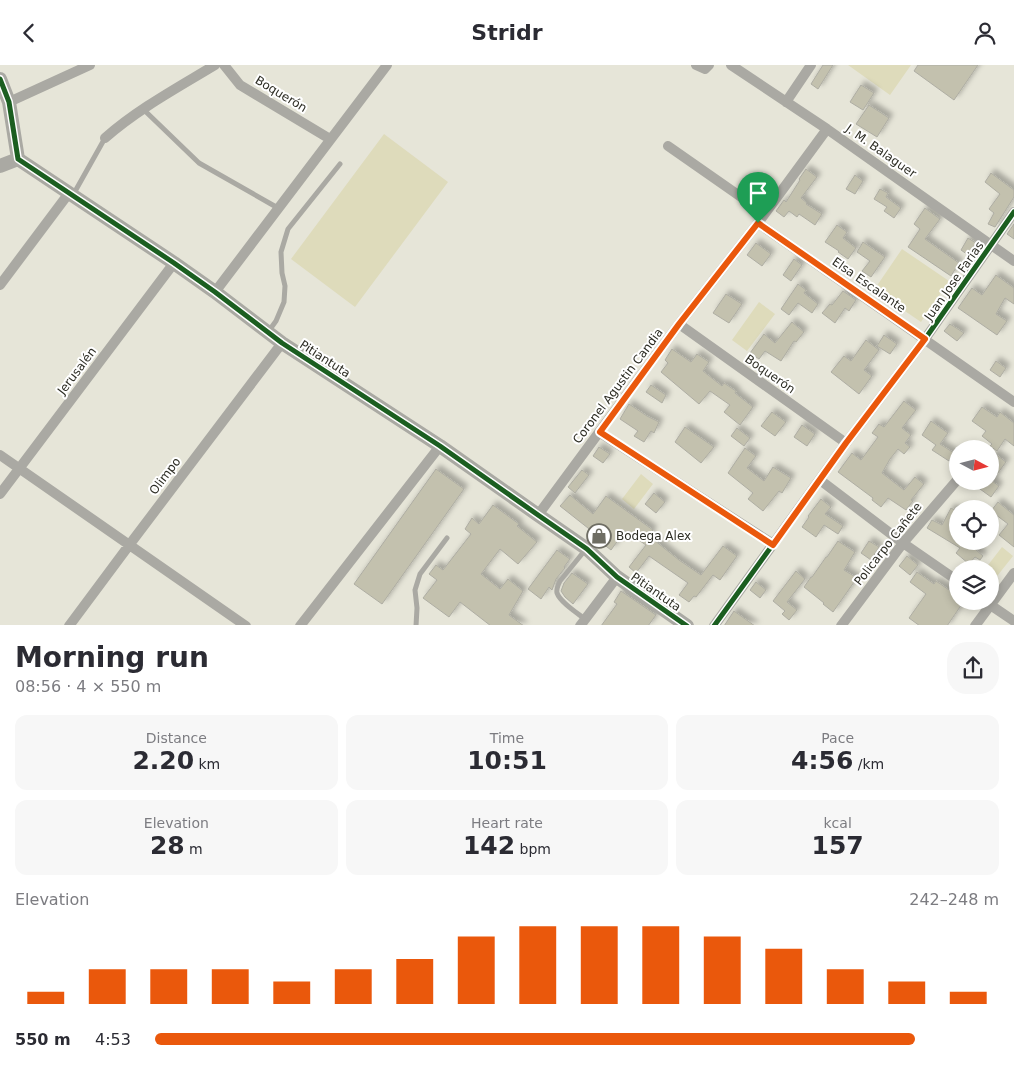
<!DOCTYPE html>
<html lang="en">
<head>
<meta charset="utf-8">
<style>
	body { margin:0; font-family:"DejaVu Sans",sans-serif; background:#f7f7f7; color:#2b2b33; height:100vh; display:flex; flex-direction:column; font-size:19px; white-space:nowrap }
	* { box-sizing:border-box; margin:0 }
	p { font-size:16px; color:#7c7c81 }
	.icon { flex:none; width:28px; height:28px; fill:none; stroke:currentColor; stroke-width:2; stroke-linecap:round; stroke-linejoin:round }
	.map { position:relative; height:560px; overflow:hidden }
	.side { display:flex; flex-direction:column; background:#fff; flex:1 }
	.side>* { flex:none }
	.needle { width:32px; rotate:97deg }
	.buttons { position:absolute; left:949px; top:375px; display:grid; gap:10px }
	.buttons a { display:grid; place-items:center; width:50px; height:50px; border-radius:50%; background:#fff; box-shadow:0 2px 8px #0003; font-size:25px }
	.pin { position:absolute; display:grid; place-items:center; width:42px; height:42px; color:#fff; margin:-51px -21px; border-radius:50% 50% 50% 0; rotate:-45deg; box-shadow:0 0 5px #0007 }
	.pin .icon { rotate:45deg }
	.round { display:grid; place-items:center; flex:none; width:52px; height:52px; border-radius:20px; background:#f7f7f7 }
	.overview { display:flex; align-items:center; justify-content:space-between; height:85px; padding:0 15px }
	h1 { font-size:28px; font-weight:600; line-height:38px }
	.stats { display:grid; grid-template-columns:repeat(3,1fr); gap:8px; height:85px; padding:5px 15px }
	.stats div { display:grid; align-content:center; border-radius:12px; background:#f7f7f7; text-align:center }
	.stats b { font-size:25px; font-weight:600 }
	.stats small { font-size:14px; font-weight:400 }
	.stats p { font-size:14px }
	.chart { height:140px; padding:10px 15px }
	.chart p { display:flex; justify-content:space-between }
	.chart svg { width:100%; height:90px; margin-top:5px; stroke:#ea580c; stroke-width:6 }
	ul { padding:0 15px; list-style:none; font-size:16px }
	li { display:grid; grid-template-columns:80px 60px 1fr; align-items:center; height:38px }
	li i { height:12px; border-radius:6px; background:#ea580c }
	header { display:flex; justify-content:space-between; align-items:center; height:65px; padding:0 15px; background:#fff; font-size:22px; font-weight:600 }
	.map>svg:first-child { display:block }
	.green { fill:#dedbbb }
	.building { fill:#c3c1ae; stroke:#aeada3; filter:url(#shadow) }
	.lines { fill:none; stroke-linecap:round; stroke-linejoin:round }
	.service { stroke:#aaa9a3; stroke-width:5 }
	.minor { stroke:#aaa9a3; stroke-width:10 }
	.tertiary { stroke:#aaa9a3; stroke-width:14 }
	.cycleway-casing { stroke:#fff; stroke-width:8 }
	.cycleway { stroke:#1b5e20; stroke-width:5 }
	.route-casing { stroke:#fff; stroke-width:10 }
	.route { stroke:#ea580c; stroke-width:6 }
	.labels { text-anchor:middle; stroke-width:4; stroke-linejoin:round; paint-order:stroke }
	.street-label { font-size:12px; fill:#2d2d24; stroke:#fff }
	.poi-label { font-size:12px; fill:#2d2d24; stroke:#fff; text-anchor:start }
</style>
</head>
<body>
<header><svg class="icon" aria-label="back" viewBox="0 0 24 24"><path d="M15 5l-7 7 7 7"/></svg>Stridr<svg class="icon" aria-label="person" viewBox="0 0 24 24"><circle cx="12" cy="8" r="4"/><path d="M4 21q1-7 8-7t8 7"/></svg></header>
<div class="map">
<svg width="1014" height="561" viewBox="0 0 1014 561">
	<defs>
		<filter id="shadow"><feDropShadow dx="4" dy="-4" stdDeviation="2.5" flood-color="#0004"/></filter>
	</defs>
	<rect width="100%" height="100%" fill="#e6e5d8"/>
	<!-- green -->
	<path class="green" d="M848,0H911L890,30Z
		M384,69L448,117L355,242L291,194Z
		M902,184L949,216L921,257L874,225Z
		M759,237L775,249L747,286L732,275Z
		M641,409L653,419L634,444L622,434Z
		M1002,482L1013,491L994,515L990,512V504H985Z"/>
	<!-- building -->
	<path class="building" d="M823,0H833L818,24L811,19Z
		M918,0H978L954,35L914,6Z
		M861,20L874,28L863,45L850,37Z
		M869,40L889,53L877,72L856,59Z
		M806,104L817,112L801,133L807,138L806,139L822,149L815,160L799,149L797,152L789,146L784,152L776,146L784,135L786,137L800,115L799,114Z
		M991,108L1014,125V132L995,162L988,159L994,148L989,144L1000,129L985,117Z
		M855,110L863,116L855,129L846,124Z
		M880,124L888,128L886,132L901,143L894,153L884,146L887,142L874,134Z
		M925,143L940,154L925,174L959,198L951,211L908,182L920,164L914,159Z
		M1014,159V174L1007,169Z
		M837,160L847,167L843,173L856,183L848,194L838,187L839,186L825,177Z
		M968,173L976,178L968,190L961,185Z
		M863,177L885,192L871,212L862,206L870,196L857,187Z
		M756,178L771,189L762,201L747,190Z
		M794,194L802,200L791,216L783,210Z
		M996,210L1014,223V239L1005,233L996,249L1007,256L997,270L958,243L972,223L982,230Z
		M798,219L806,225L804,228L818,239L812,248L798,238L789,250L781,244Z
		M843,226L856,235L849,246L845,243L835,258L822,248L830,239L832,240Z
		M726,229L742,239L729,258L713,248Z
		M792,257L804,267L796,277L794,276L781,296L765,286L759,294L750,288L764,269L775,278Z
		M950,259L964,268L957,276L944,266Z
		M884,270L897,279L890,289L877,281Z
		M866,275L879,285L864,305L872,311L859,329L831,307L844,291L851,296Z
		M672,284L691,297L697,289L709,297L703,306L722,321L724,318L736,326L735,328L753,342L740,360L724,347L730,340L710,326L699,339L661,307L668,298L665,295Z
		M996,296L1006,303L1000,312L990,305Z
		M651,320L666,330L662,338L646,327Z
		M904,336L916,345L902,363L911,370L905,378L910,382L904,389L898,384L890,394L882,408L904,425L915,412L924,419L911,435L913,436L906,445L888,433L881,442L872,435L873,433L838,407L852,388L861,395L878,372L872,368L879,359L884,362Z
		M629,339L647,351L659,357L654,368L651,366L644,377L634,371L638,366L620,354Z
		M982,342L997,352L1000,347L1014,358V381L1005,374L997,386L990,381L992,379L982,371L986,366L972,356Z
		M772,347L786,357L775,371L761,361Z
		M931,356L948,368L940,379L954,388L949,396L932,385L936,380L922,370Z
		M802,360L815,369L807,381L794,372Z
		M685,362L714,382L701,398L675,377Z
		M737,363L750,373L744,381L731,371Z
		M599,382L610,389L603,398L593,391Z
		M745,383L756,391L747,403L764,416L773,402L791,413L782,428L779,426L763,446L748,434L753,428L728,408Z
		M994,388L1006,397L992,416L999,421L991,432L969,416H990V395Z
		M436,404L464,424L382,539L354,519Z
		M582,405L589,410L575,428L568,422Z
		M654,428L665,437L656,448L645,439Z
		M570,430L593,449L606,431L653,465L649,471L679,495L701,510L723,481L737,491L720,515L713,510L696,532L694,531L689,537L679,530L688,518L649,491L636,508L629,502L646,480L625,466L611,485L602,478L599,483L588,474L593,467L560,441Z
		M821,434L831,442L825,449L843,461L838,469L824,460L816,472L802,462L809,452L808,451Z
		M998,437L1014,450V482L999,470L1008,459L991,446Z
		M493,440L519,459L517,461L537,477L518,499L500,484L481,509L500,524L508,514L523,526L509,550L524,561H491L460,537L449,552L423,533L437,515L429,509L436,500L443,505L471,469L465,464L472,453L479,459Z
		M951,443L958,447V450L952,460L958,464V476H966L983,491L980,495L975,492L969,499L956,488L960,483L927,463L932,455L942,460Z
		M838,476L855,487L844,505L857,513L833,547L823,539L824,538L804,522L811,512H812L826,492H827Z
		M869,476L879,482L871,495L861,488Z
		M557,485L570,494L564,502L565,503L556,514L552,525L549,522L541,534L528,524Z
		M907,491L918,500L910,510L899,501Z
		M796,506L805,514L787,537L797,545L789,555L782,549L785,546L773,536Z
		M917,507L934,519L936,516L958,531V536H964L947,561H920L909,553L926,529L910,517Z
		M572,508L588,519L573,539L565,532L561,526L564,518Z
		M756,517L766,525L760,533L750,525Z
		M621,526L656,550L648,561H601L617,539L614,537Z
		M734,546L755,561H724Z"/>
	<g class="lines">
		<!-- service -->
		<path class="service" d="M143,44L199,98L278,143
			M73,130L105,73
			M268,267L276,256L284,237L285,221L282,208L281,187L288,164L340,99
			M585,554C577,548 560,537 557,528C556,524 558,520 560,516L586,484
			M416,561L417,543L415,525L420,509L447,473"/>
		<!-- minor -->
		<path class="minor" d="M224,0L240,20L330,74
			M696,0L705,4L709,0
			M731,0L827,64L1014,196
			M9,37L90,0
			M786,37L811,0
			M105,73C138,44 177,23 215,0
			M668,81L764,148
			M758,158L1014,337
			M0,220L69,128
			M215,227L387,0
			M679,259L846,378
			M599,367L773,479
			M0,390L246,561
			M820,415L903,478L958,516
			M0,429L174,198
			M538,450L679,259L758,158L827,64
			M986,537L1014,556
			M69,561L130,479L282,278
			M300,561L440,381
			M580,561L617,512
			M714,561L846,378L925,274L1014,147
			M841,561L903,478L958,414
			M975,561L1014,508"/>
		<!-- tertiary -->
		<path class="tertiary" d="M0,14L9,37L18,94L174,198L215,227L282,278L440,381L538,450L587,484L617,512L687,561
			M0,101L18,94"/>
		<!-- cycleway casing -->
		<g class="cycleway-casing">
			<path id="cycleway" d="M0,14L9,37L18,94L174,198L215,227L282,278L440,381L538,450L587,484L617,512L687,561
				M714,561L846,378L925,274L1014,147"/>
		</g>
		<!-- cycleway -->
		<use href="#cycleway" class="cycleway"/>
	</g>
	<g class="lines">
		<!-- route casing -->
		<g class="route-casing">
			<path id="route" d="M758,158L925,274L846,378L773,480L600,367L679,259Z"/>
		</g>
		<!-- route -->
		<use href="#route" class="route"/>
	</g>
	<!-- icons -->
	<defs>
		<g id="shop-ring" transform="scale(1.25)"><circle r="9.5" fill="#fff" stroke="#6e6d63" stroke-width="1.5"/><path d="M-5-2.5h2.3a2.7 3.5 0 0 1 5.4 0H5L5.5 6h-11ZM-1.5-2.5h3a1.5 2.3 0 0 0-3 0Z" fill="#6e6d63"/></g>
	</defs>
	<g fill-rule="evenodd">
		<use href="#shop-ring" x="599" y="471"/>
	</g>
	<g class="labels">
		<!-- street labels -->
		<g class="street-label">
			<text transform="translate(281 29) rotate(31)" y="4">Boquerón</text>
			<text transform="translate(881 86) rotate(35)" y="4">J. M. Balaguer</text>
			<text transform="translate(954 216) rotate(-55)" y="4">Juan Jose Farias</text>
			<text transform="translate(869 220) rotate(35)" y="4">Elsa Escalante</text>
			<text transform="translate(325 294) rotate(33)" y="4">Pitiantuta</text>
			<text transform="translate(77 306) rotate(-53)" y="4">Jerusalén</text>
			<text transform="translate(770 309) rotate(35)" y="4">Boquerón</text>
			<text transform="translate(618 321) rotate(-53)" y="4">Coronel Agustin Candia</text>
			<text transform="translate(165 411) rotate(-53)" y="4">Olimpo</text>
			<text transform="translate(888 479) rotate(-52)" y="4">Policarpo Cañete</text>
			<text transform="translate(656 527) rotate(35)" y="4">Pitiantuta</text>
		</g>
		<!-- poi labels -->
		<g class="poi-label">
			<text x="616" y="475">Bodega Alex</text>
		</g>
	</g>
</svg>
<div class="buttons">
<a><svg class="needle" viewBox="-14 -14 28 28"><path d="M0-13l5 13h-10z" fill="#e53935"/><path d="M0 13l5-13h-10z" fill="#7c7c81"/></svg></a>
<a><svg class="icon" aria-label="locate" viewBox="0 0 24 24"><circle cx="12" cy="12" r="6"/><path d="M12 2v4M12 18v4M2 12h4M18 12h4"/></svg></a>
<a><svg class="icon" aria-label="layers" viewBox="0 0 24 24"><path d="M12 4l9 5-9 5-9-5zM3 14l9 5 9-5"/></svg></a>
</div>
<div class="pin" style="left:758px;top:158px;background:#1e9e55"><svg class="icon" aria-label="arrive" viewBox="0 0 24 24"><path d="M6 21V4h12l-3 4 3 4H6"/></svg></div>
</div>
<section class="side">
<div class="overview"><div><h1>Morning run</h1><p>08:56 · 4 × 550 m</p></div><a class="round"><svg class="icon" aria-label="share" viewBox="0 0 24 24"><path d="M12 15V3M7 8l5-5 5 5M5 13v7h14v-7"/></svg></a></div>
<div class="stats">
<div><p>Distance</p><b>2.20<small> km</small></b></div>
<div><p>Time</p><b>10:51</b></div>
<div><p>Pace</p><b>4:56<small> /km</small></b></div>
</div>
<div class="stats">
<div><p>Elevation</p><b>28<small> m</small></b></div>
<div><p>Heart rate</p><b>142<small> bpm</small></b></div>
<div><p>kcal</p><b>157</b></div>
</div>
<div class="chart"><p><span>Elevation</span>242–248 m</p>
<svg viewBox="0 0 160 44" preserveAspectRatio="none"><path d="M5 44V38M15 44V27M25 44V27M35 44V27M45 44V33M55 44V27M65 44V22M75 44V11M85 44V6M95 44V6M105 44V6M115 44V11M125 44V17M135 44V27M145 44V33M155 44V38"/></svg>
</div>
<ul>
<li><b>550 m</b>4:53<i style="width:90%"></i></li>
</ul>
</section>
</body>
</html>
